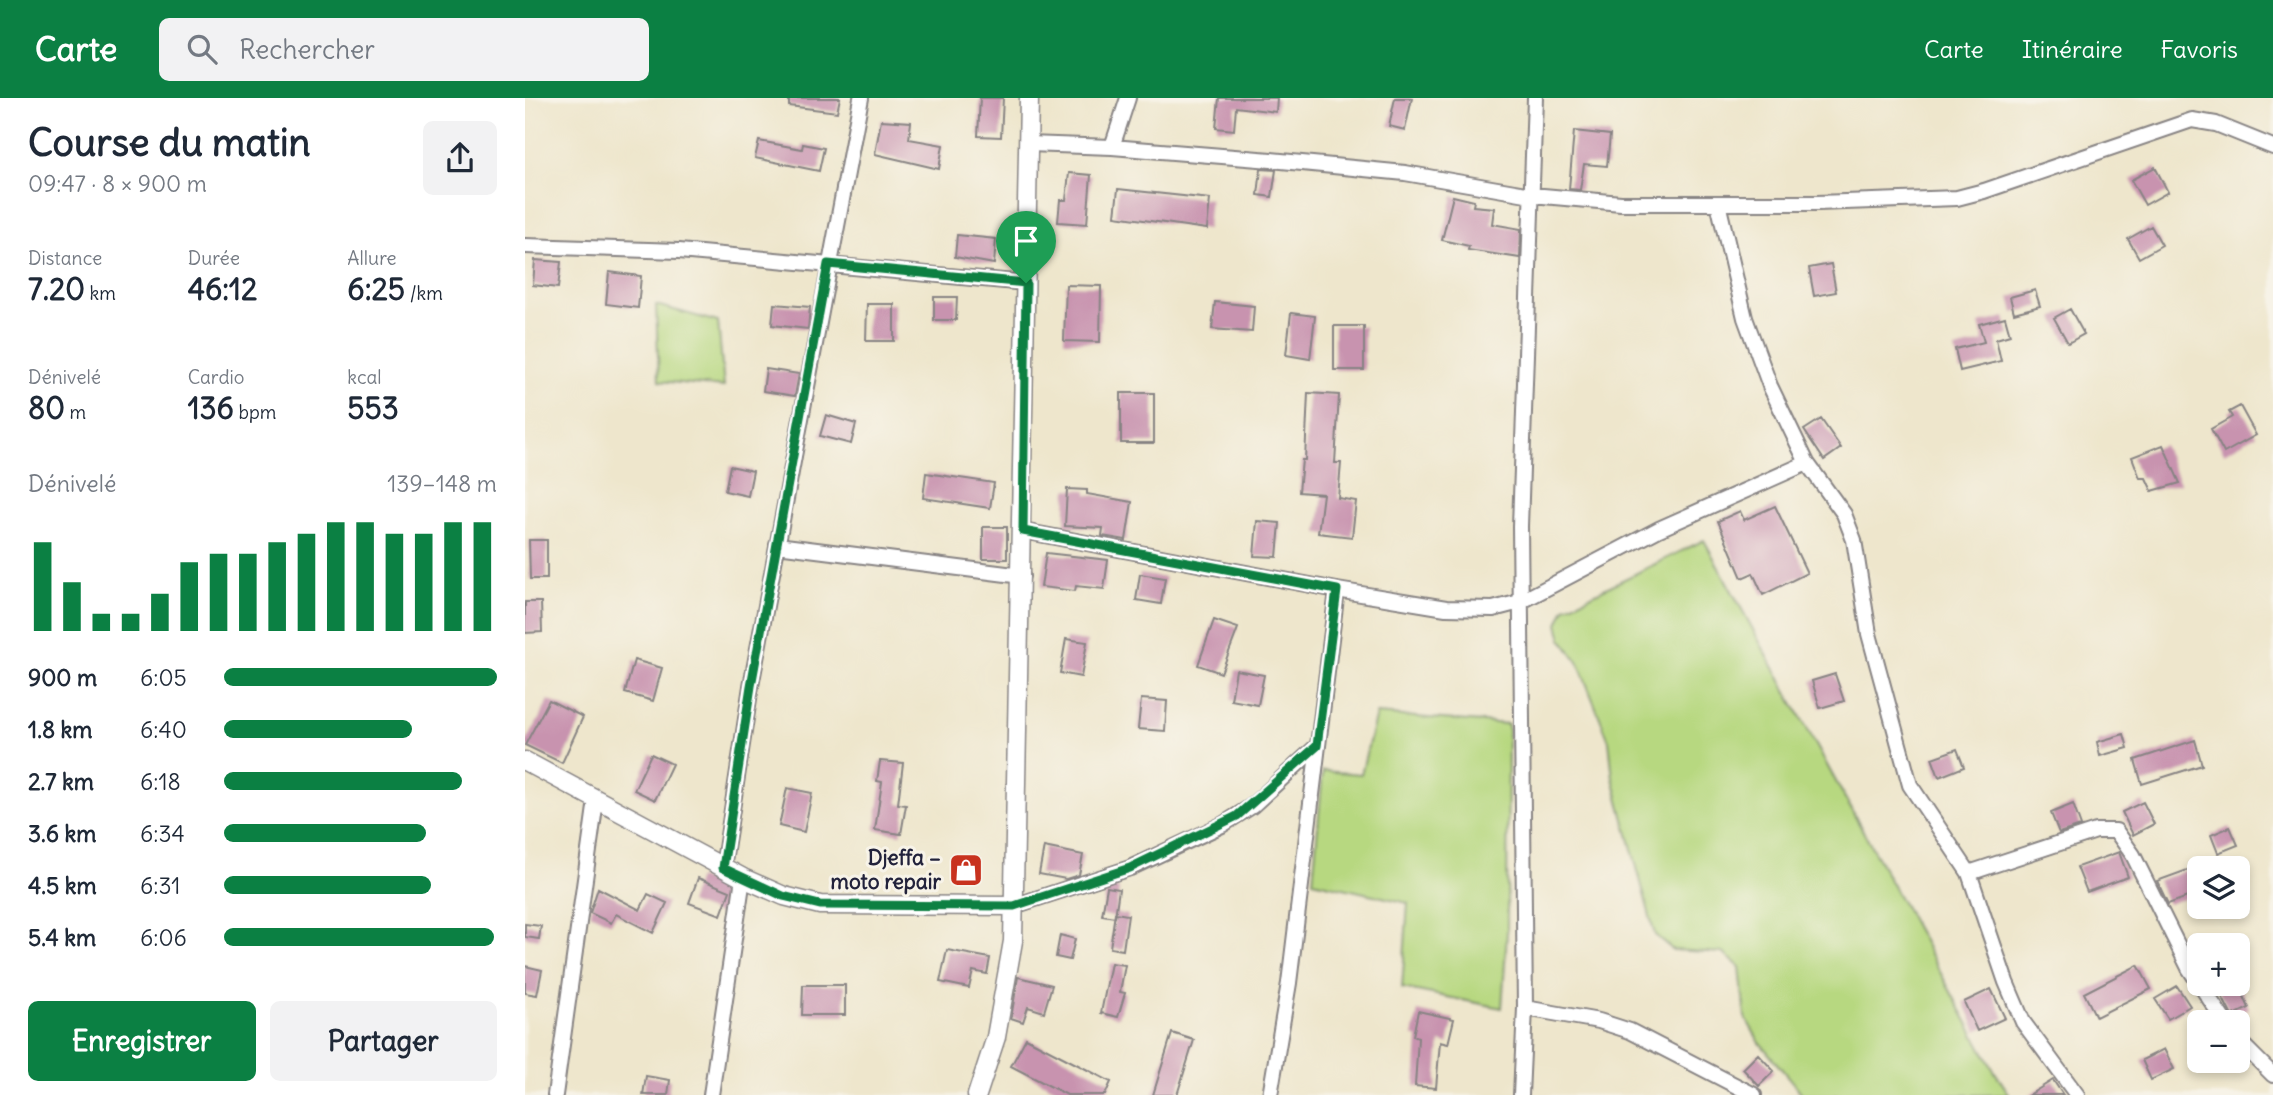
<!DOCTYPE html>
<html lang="fr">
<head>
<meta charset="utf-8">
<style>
	body { margin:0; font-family:Delius,sans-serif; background:#f2f2f3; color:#1f2937; height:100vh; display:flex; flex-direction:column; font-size:26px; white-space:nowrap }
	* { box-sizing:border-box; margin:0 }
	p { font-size:23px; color:#747a83 }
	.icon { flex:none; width:38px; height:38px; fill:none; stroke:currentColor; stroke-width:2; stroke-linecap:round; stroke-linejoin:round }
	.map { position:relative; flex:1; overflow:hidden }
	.panel { display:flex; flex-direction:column; background:#fff; width:525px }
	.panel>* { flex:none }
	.tools { position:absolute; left:1662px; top:758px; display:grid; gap:14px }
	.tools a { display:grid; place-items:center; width:63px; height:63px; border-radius:10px; background:#fff; box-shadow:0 4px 10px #0003; font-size:35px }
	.pin { position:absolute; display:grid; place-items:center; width:60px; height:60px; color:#fff; margin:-72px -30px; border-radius:50% 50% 50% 0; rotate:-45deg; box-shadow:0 0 7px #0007 }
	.pin .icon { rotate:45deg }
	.round { display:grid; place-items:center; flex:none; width:74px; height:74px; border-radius:10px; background:#f2f2f3 }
	.overview { display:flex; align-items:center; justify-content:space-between; height:119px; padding:0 28px }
	h1 { font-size:38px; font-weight:700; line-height:52px }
	.metrics { display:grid; grid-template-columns:repeat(3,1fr); gap:10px; height:119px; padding:7px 28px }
	.metrics div { display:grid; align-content:center }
	.metrics b { font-size:30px; font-weight:700 }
	.metrics small { font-size:19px; font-weight:400 }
	.metrics p { font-size:19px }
	.chart { height:196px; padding:14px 28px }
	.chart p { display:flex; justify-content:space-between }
	.chart svg { width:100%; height:126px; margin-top:7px; stroke:#0b8043; stroke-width:6 }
	.cta { display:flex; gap:14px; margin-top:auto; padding:14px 28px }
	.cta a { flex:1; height:80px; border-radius:10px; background:#0b8043; color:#fff; font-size:28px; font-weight:700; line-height:80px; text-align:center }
	.cta a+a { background:#f2f2f3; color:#1f2937 }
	ul { padding:0 28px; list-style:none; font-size:23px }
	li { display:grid; grid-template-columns:112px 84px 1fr; align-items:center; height:52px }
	li i { height:18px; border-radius:9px; background:#0b8043 }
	header { display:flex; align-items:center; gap:42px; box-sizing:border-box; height:98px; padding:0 35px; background:#0b8043; color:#fff }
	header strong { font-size:33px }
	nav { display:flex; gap:38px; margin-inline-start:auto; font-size:24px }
	.search { width:490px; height:63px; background:#f2f2f3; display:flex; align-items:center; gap:18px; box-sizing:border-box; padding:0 24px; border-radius:10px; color:#747a83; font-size:26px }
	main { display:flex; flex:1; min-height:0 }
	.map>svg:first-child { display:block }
	.green { fill:#b7d880; stroke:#6c7d5e; stroke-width:2 }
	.building { fill:#c893af }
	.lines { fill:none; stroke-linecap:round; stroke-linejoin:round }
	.minor-casing { stroke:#888484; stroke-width:18 }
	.tertiary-casing { stroke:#888484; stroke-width:21 }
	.minor { stroke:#fff; stroke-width:14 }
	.tertiary { stroke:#fff; stroke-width:18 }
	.route-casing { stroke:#fff; stroke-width:14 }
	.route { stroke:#0b8043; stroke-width:9 }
	.labels { text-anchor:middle; stroke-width:6; stroke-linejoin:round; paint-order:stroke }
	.poi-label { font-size:21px; font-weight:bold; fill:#22223b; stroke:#f7f3e8; text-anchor:end }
</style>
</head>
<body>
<header>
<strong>Carte</strong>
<div class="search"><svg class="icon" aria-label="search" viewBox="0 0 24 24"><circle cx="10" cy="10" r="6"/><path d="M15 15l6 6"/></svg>Rechercher</div>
<nav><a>Carte</a><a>Itinéraire</a><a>Favoris</a></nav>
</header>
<main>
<section class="panel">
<div class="overview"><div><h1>Course du matin</h1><p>09:47 · 8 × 900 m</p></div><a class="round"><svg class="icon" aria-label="share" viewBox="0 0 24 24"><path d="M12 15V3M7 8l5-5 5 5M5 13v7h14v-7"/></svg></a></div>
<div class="metrics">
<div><p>Distance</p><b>7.20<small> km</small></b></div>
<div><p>Durée</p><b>46:12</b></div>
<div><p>Allure</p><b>6:25<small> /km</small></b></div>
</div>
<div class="metrics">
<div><p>Dénivelé</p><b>80<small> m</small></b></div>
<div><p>Cardio</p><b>136<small> bpm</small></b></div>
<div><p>kcal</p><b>553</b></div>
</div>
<div class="chart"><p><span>Dénivelé</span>139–148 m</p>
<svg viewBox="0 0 160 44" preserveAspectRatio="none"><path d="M5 44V13M15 44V27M25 44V38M35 44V38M45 44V31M55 44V20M65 44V17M75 44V17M85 44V13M95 44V10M105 44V6M115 44V6M125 44V10M135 44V10M145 44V6M155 44V6"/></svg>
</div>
<ul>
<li><b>900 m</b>6:05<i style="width:100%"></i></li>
<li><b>1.8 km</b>6:40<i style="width:69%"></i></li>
<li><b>2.7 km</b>6:18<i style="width:87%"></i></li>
<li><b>3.6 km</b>6:34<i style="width:74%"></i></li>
<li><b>4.5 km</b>6:31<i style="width:76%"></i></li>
<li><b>5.4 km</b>6:06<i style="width:99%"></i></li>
</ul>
<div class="cta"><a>Enregistrer</a><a>Partager</a></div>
</section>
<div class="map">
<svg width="1748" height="997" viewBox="0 0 1748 997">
	<rect width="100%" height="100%" fill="#f7f3e8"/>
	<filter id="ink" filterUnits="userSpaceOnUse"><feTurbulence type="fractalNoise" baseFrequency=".0143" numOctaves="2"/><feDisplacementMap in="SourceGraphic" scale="14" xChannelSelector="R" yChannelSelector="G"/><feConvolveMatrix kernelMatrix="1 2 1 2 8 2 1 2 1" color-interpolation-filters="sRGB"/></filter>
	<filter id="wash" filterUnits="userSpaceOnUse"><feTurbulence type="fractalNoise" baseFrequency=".00686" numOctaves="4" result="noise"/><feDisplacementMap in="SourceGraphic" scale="28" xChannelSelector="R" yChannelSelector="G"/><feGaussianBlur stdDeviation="1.57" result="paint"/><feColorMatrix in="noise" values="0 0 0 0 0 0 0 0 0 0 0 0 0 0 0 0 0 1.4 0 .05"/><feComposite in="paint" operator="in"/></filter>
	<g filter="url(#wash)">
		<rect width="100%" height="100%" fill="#eee6cc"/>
		<!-- green -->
		<path class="green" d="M131,207L193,224L199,289L134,283Z
			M1179,442L1468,971L1485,997H1278L1235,945L1220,919L1215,869L1198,855L1148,852L1130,837L1088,680L1084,643L1053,564L1037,541L1033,526L1040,510Z
			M851,616L983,626L982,834L977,910L877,890L883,805L788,783L798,673L836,676Z"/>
		<g id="blocks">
			<!-- building -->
			<path class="building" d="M264,0H315L312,14L264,8Z
				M455,0H478L476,39L453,38Z
				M694,0H752L751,14L711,9L709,32L691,30Z
				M870,0H887L880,32L864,28Z
				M356,22L386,24L384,41L418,47L414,71L350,56Z
				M1049,33L1085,37L1082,68L1059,66L1055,92L1044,91Z
				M234,43L277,51L278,46L299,50L294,73L230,60Z
				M1630,69L1643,94L1620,107L1606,82Z
				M736,71L751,72L747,99L733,97Z
				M544,75L566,77L562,126L533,124L535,102H541Z
				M593,91L685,101L682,131L590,118Z
				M928,98L949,103L948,108L969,110L967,126L996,131L995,160L943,152L944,148L917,142Z
				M1626,128L1637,147L1614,160L1603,141Z
				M432,137L471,141L469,166L430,159Z
				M10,162L36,164L33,190L8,187Z
				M1306,166L1311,194L1289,198L1284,170Z
				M84,174L116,178L113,210L81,206Z
				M541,187L576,188L575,244L539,243Z
				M1510,192L1515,208L1489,215L1485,199Z
				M409,199H432L431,222H409Z
				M690,204L729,208L727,234L687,231Z
				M249,206L285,209L283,231L247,227Z
				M342,206H369V243H341Z
				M1545,211L1559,236L1543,245L1529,220Z
				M766,215L790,218L785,261L761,257Z
				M1480,219L1485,237L1471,241L1476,263L1435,273L1430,251L1459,244L1454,226Z
				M809,228H839V272H809Z
				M241,271L274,276L270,298L238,293Z
				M596,295H629V345H596Z
				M783,295L814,297L810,365H816L813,400L831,403L827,439L793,435L798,396L774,394L777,362H780Z
				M1715,308L1731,337L1699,355L1686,331L1707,319L1704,314Z
				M301,317L331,326L326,346L295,338Z
				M1296,321L1316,350L1299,362L1279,332Z
				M1638,347L1655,385L1627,393L1621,380H1615L1607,359Z
				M205,368L228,373L223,398L200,393Z
				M401,375L469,385L465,410L398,400Z
				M542,391L562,392V396L607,404L601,442L577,438L578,430L540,428Z
				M1250,408L1282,475L1238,497L1228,475L1217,480L1193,423L1215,413L1219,422Z
				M732,423L755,425L752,459L729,458Z
				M458,429H482V461H458Z
				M4,442H22V481H5Z
				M521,455L583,462L579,491L551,488L550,493L516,489Z
				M615,476L640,480L636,506L611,502Z
				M0,504H16L17,534L0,535Z
				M689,522L713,530L696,575L673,567Z
				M541,541L562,544L556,579L535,575Z
				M109,562L137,570L128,603L100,595Z
				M711,572L739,577L733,607L706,602Z
				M1310,576L1319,603L1295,610L1287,583Z
				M616,601L642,603L640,633L613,631Z
				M24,602L58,619L37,665L0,647Z
				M1599,636L1603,650L1575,658L1572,644Z
				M1670,642L1677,667L1617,686L1610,662Z
				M1432,651L1439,669L1414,679L1407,660Z
				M126,656L147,666L130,702L109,692Z
				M355,663L378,665L373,706L381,707L376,736L350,732L357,684L352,683Z
				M262,690L287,695L279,734L254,728Z
				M1618,704L1629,726L1608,737L1597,714Z
				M1548,706L1556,728L1534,735L1526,715Z
				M1705,729L1713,747L1693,755L1686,737Z
				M519,749L558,757L554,777L541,781L514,776Z
				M1594,754L1603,779L1562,794L1552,769Z
				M1665,771L1674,795L1643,806L1632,783Z
				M173,780L205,793L196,817L164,805Z
				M582,789L594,791L590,819L577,817Z
				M73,790L115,812L123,796L142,805L128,835L91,816L86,825L65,815Z
				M590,815L603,817L598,852L585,850Z
				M0,826L16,828L14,841L0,839Z
				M535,837L550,841L545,862L531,859Z
				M422,852L465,860L462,876L448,873L444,890L415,884Z
				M586,865L600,867L595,894L600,895L593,919L576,915Z
				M1613,867L1626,891L1571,919L1559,895Z
				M0,868L17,872L12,897L0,895Z
				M493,879L527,887L519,914L503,909L498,924L486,920Z
				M1713,884L1724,910L1707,918L1693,891Z
				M278,887H320V917H277Z
				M1652,888L1665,908L1643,921L1630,901Z
				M1466,891L1480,920L1452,933L1439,904Z
				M893,913L929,921L923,946L915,944L911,990L890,988L893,940L888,938Z
				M647,935L669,942L652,997H628Z
				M501,940L586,984L580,997H542L486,968Z
				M1639,951L1649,971L1626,982L1617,962Z
				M1233,956L1249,973L1234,988L1218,971Z
				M121,978L145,982L143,997H118Z
				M1528,982L1538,997H1504Z"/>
		</g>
	</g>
	<g filter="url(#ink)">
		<use href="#blocks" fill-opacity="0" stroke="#888484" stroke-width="2"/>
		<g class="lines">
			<!-- minor casing -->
			<g class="minor-casing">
				<path id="minor" d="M503,46L587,49L746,62L880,75L1007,97L1096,105H1292L1432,100L1459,93L1667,22L1691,26L1748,49
					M587,49L603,0
					M1193,105L1220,220L1245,288L1282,365L1319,416L1329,442L1344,536L1385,687L1444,775L1481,884L1498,924L1552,997
					M0,148L154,153L501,185
					M498,433L812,492L921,510L968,511L995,504L1134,431L1282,365
					M252,447L497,478
					M198,770L226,588L336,0
					M1444,775L1571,733H1591L1608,757L1664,870L1700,924
					M489,808L605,770L697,727L727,708L792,648
					M1000,910L1074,923L1105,933L1229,997
					M1713,942L1748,977
					M30,997L71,702
					M186,997L218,780
					M745,997L764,885L812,492
					M996,997L1000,910L995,428L1010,0"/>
			</g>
			<!-- tertiary casing -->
			<g class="tertiary-casing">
				<path id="tertiary" d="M0,663L218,780L259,798L295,807L489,808
					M452,997L471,939L488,843L504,0"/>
			</g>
			<!-- minor -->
			<use href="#minor" class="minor"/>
			<!-- tertiary -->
			<use href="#tertiary" class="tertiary"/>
		</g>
	</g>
	<g class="lines" filter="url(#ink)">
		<!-- route casing -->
		<g class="route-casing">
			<path id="route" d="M303,166L501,185L498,433L812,492L792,648L712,718L605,770L489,808L295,807L258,798L198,770L226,588Z"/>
		</g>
		<!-- route -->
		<use href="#route" class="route"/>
	</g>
	<!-- icons -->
	<defs>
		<g id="shop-square" transform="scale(1.75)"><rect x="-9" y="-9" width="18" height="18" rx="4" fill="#c8321e" stroke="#f7f3e8"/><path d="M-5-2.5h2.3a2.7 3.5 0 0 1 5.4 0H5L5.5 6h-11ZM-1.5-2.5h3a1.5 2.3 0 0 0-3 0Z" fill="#fff"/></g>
	</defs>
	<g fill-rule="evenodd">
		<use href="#shop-square" x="441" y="772"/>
	</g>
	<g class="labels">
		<!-- poi labels -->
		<g class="poi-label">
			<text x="416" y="767">Djeffa –<tspan x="416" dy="24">moto repair</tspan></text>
		</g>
	</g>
</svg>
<div class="tools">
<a><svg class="icon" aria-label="layers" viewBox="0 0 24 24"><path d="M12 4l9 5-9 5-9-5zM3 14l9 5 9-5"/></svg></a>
<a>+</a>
<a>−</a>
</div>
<div class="pin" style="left:501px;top:185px;background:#1e9e55"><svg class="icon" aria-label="arrive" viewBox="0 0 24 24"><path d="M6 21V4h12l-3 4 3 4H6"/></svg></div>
</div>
</main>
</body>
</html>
